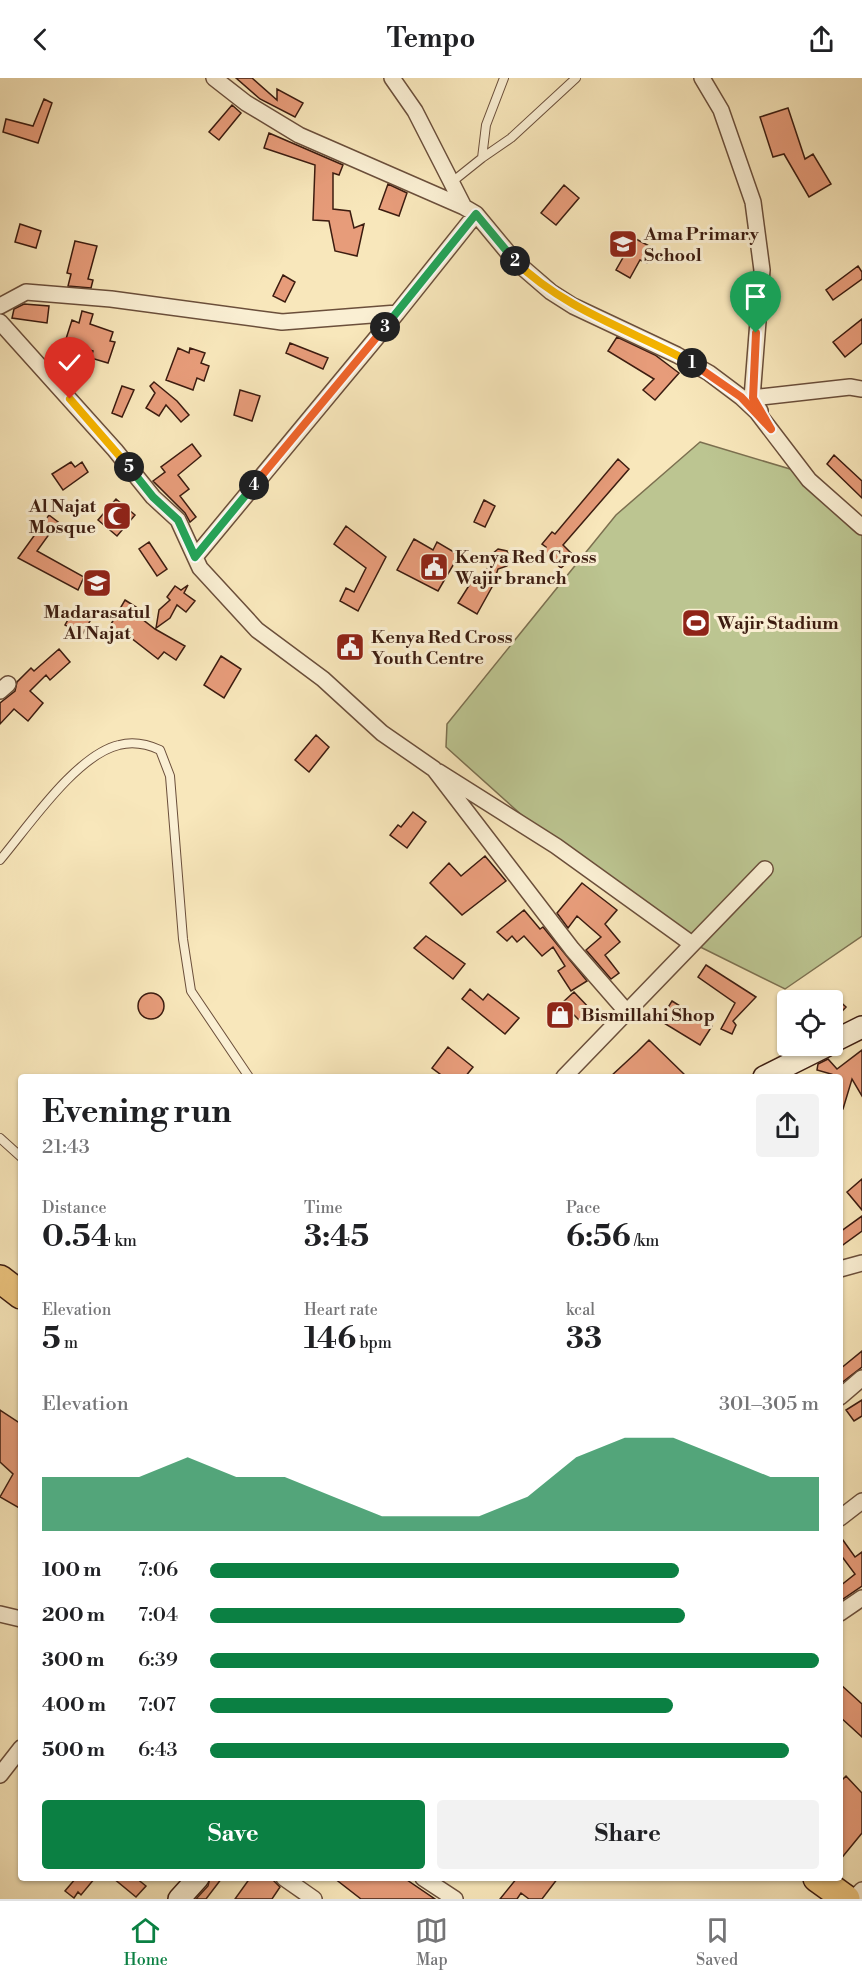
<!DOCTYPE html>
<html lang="en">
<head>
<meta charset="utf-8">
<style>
	body { margin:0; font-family:"Libre Bodoni",serif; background:#f2f2f2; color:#202124; height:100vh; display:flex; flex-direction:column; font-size:22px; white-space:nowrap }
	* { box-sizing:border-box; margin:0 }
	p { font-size:20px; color:#757577 }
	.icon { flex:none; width:33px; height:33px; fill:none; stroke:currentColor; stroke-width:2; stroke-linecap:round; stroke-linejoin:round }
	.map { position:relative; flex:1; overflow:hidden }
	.details { position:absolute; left:18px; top:996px; width:825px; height:807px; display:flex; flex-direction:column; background:#fff; border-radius:6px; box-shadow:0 2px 4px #0004 }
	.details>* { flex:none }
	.tools { position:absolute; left:777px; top:912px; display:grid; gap:12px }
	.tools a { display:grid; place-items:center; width:66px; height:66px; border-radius:6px; background:#fff; box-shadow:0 2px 4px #0004; font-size:30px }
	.pin { position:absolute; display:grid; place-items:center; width:51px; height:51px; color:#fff; margin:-62px -26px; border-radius:50% 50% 50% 0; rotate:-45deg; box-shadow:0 0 6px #0007 }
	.pin .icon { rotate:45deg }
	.km { position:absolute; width:30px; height:30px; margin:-15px; border-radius:50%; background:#222; color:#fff; font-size:16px; line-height:30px; text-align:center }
	.round { display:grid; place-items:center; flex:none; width:63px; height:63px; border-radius:6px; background:#f2f2f2 }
	.overview { display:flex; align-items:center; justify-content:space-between; height:102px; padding:0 24px }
	h1 { font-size:33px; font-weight:800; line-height:45px }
	.figures { display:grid; grid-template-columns:repeat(3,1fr); gap:9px; height:102px; padding:6px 24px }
	.figures div { display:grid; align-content:center }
	.figures b { font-size:30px; font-weight:800 }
	.figures small { font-size:16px; font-weight:400 }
	.figures p { font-size:16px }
	.chart { height:168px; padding:12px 24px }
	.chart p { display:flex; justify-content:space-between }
	.chart svg { width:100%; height:108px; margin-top:6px; fill:#0b8043; opacity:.7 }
	.primary-button { display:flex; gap:12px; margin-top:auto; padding:12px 24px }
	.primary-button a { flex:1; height:69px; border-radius:6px; background:#0b8043; color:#fff; font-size:24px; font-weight:800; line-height:69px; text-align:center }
	.primary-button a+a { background:#f2f2f2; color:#202124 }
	ul { padding:0 24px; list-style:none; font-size:20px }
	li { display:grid; grid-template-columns:96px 72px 1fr; align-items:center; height:45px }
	li i { height:15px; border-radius:8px; background:#0b8043 }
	header { display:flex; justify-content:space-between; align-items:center; height:78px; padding:0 24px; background:#fff; font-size:27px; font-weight:800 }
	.dock { display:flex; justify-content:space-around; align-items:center; height:84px; border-top:2px solid #e0e0e0; background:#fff; font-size:16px; color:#757577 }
	.dock a { display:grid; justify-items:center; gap:3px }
	.dock .selected { color:#0b8043 }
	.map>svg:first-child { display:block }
	.green { fill:#bcc591; stroke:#7c7050; stroke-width:1.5 }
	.building { fill:#e79c7a; stroke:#3c1c10; stroke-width:1.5 }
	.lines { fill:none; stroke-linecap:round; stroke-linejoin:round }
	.lane-casing { stroke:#6b4f3b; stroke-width:10 }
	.street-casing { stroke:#6b4f3b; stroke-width:18 }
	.secondary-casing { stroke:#3c1c10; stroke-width:24 }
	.highway-casing { stroke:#3c1c10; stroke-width:30 }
	.lane { stroke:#faefd3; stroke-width:8 }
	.street { stroke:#faefd3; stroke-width:15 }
	.secondary { stroke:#faefd3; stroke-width:21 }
	.highway { stroke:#ecc47e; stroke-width:27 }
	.split-1-casing { stroke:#fff; stroke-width:12 }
	.split-2-casing { stroke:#fff; stroke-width:12 }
	.split-3-casing { stroke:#fff; stroke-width:12 }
	.split-4-casing { stroke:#fff; stroke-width:12 }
	.split-5-casing { stroke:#fff; stroke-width:12 }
	.split-6-casing { stroke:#fff; stroke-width:12 }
	.split-1 { stroke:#f0652b; stroke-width:8 }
	.split-2 { stroke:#f5b400; stroke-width:8 }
	.split-3 { stroke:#22a559; stroke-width:8 }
	.split-4 { stroke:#f0652b; stroke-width:8 }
	.split-5 { stroke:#22a559; stroke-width:8 }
	.split-6 { stroke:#f5b400; stroke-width:8 }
	.labels { text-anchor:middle; stroke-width:6; stroke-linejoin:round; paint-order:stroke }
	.poi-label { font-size:18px; font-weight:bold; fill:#3c1c10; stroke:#faefd3; text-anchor:start }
</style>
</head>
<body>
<header><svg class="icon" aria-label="back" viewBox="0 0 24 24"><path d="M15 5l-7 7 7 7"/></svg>Tempo<svg class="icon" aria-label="share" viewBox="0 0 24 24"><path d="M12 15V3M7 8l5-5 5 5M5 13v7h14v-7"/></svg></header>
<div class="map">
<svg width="862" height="1821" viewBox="0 0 862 1821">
	<rect width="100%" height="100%" fill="#f8e7bb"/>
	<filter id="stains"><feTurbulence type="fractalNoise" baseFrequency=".00333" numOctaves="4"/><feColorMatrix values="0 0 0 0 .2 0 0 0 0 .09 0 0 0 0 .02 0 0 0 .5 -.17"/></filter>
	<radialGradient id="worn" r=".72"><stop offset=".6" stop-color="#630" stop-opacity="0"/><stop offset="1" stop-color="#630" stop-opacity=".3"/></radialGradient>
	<!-- green -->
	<path class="green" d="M700,364L790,391L862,444V858L785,911L660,849L566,777L446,669L447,646L616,437Z"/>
	<!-- building -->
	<path class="building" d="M236,0H252L277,22V11L303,25L295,39L260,21Z
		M44,21L52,25L38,65L3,54L6,41L33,48Z
		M232,27L241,35L219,62L209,54Z
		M788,30L805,81L813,76L831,106L809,119L784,76L773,79L760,39Z
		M269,55L343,87L339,97L333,95V131L350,133L354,150L364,146L357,178L335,173L329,143L313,142L315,87L264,70Z
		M388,106L407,115L399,138L379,131Z
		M564,107L579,120L556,147L541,135Z
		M20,146L41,153L36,170L15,164Z
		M634,160L655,171L647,185L640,182L630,200L616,192Z
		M75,163L97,168L88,201L93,202L91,210L68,208L71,196L67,195Z
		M858,188L862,194V201L833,222L826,212Z
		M283,197L295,204L285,224L273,218Z
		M24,226L49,228L47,245L12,240L14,231Z
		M82,233L93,236L90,246L113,254L110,263L115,264L108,285L91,280L93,273L65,264L72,242L79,245Z
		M862,241V265L845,279L833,264Z
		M617,259L655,277L679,295L655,322L643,312L654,301L608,273Z
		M290,265L328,280L323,291L286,275Z
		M178,270L189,275L190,270L205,275L201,285L209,288L204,303L197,300L193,312L166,302Z
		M154,304L177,323L189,337L181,344L166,327L159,338L146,330L155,315L150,308Z
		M122,308L134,312L122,339L112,335Z
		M240,312L260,318L252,343L234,337Z
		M192,366L201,378L178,397L189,411L180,418L196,439L190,444L185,435L153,403L165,394L161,389Z
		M834,377L862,403V420L827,386Z
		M618,381L629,391L563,467L574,478L561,490L542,473L546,469L542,466L552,454L555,456Z
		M71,384L75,389L82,384L88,394L63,412L52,396Z
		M116,421L135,437L117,458L98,442Z
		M484,422L495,428L485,449L474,444Z
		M49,437L58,444L37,473L84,499L78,512L18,480Z
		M346,448L386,479L358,533L340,523L346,510L354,514L366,490L334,466Z
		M414,461L433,472L437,464L459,477L438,513L397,492Z
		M149,464L167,491L157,498L139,471Z
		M498,471L507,473L510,482L507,488L498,491L492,509L477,536L458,525L475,498L477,500L492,486L491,477Z
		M188,507L184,515L195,523L186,534L177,527L170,540L156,550L159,532L170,522L167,519L175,508L181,512Z
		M125,522L136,529L133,534L155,551L185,568L176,582L164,574L158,581L122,553L119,559L107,553Z
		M73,533L90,543L82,557L65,547Z
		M59,571L70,584L50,602L46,597L30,613L43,625L28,643L14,631L0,646V625L15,613L17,604L31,590L34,593Z
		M221,578L241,591L224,620L204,607Z
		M316,657L329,669L309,694L295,682Z
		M413,734L426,744L407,770L390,757L398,747L401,749Z
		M485,778L506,803L462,837L430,805L449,785L461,798Z
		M582,805L617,832L605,846L620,864L605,877L619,895L611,901L586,872L601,859L577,838L568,850L557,835Z
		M524,832L540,851L543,849L587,903L571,913L558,893L565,888L553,869L542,878L524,858L517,864L512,858L507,863L497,854Z
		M426,858L465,886L453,901L414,870Z
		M706,887L756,919L733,943L736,947L732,956L721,951L735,925L698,899Z
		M470,911L483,922L488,916L519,940L505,956L462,921Z
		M574,914L592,933L581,944L562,925Z
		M138 928a13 13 0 1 1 26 0a13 13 0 1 1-26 0Z
		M832,916L846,929L832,944Z
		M672,923L712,948L700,967L654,939H662Z
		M649,962L687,999H610L637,974Z
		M448,969L473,989L465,999H444L432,990Z
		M862,972V1018L852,1001L843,1031H840V999H826L831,996L817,992L818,986L828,981L837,991Z
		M862,1101V1132L847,1114Z
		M862,1138V1153L840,1169V1154Z
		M862,1273V1289L840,1306V1291Z
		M862,1322V1338L854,1343L846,1332Z
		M0,1332L21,1346V1431L0,1419L13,1396L0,1384Z
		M840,1458L855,1479L862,1474V1508L840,1523V1508L855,1496L840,1476Z
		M840,1606L862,1626V1659L840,1639Z
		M846,1698L862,1715V1755L840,1782V1704Z
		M76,1800H95L81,1817L78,1814L74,1820L65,1813Z
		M113,1800H136L146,1808L136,1819Z
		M210,1800H222L206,1821H196L208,1808Z
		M250,1800H271L280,1809L272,1821H235Z
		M334,1800H404L435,1821H361Z
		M517,1800H558L542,1821H529L521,1815L517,1821H500Z"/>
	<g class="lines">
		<!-- lane casing -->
		<g class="lane-casing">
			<path id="lane" d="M482,80L511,60L576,0
				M452,104L482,80L486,47L504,0
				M0,782C28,749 76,677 119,667C134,663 147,666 160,672L170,698L183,861L191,913L249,999
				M0,1060L21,1079"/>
		</g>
		<!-- street casing -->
		<g class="street-casing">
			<path id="street" d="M214,0L246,25L299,57L464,129
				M392,0L415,33L464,129L476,136L515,183L551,214L573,228L677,277L709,295L741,319L757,334L809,402L862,449
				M702,0L721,32L753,124L762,192L752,320L760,333
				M0,228L26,214L111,221L282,244L397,235L476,136
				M0,244L115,372L153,419L178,442L200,490L257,552L323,601L382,655L434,691L572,871L626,933
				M752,320L850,309L862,311
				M195,479L397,235
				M0,613L8,606
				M439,694L556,768L692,866
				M564,999L765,791
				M840,1191L862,1185
				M840,1319L862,1300
				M840,1440L862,1423
				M840,1535L862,1520
				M0,1536L21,1541
				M0,1697L21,1670
				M284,1800L314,1821
				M423,1800L455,1821
				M853,1821L862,1812"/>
		</g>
		<!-- secondary casing -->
		<g class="secondary-casing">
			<path id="secondary" d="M832,964L862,949
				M764,999L826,968
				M179,1821L198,1800"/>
		</g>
		<!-- highway casing -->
		<g class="highway-casing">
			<path id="highway" d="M0,1201L21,1217
				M817,1800L846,1821"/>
		</g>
		<!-- lane -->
		<use href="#lane" class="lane"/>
		<!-- street -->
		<use href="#street" class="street"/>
		<!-- secondary -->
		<use href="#secondary" class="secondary"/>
		<!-- highway -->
		<use href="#highway" class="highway"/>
	</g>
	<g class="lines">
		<!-- split-1 casing -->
		<g class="split-1-casing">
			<path id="split-1" d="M692,285L741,319L771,351L753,320L756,255"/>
		</g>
		<!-- split-2 casing -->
		<g class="split-2-casing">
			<path id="split-2" d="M515,183C565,232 631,252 692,285"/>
		</g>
		<!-- split-3 casing -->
		<g class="split-3-casing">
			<path id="split-3" d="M385,249L476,136L515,183"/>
		</g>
		<!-- split-4 casing -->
		<g class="split-4-casing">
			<path id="split-4" d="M254,407L385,249"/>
		</g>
		<!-- split-5 casing -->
		<g class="split-5-casing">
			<path id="split-5" d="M129,389L153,419L178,442L195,479L254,407"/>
		</g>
		<!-- split-6 casing -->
		<g class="split-6-casing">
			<path id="split-6" d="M70,321L129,389"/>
		</g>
		<!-- split-1 -->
		<use href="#split-1" class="split-1"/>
		<!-- split-2 -->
		<use href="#split-2" class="split-2"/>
		<!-- split-3 -->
		<use href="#split-3" class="split-3"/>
		<!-- split-4 -->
		<use href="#split-4" class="split-4"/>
		<!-- split-5 -->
		<use href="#split-5" class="split-5"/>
		<!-- split-6 -->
		<use href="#split-6" class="split-6"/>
	</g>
	<!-- icons -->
	<defs>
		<g id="school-square" transform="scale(1.5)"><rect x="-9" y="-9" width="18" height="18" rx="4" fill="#8f2418" stroke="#faefd3"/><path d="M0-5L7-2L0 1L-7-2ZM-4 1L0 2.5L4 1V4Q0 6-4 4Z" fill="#fff"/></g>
		<g id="mosque-square" transform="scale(1.5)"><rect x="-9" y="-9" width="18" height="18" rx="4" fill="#8f2418" stroke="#faefd3"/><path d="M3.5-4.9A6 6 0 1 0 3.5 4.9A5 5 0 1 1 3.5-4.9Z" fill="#fff"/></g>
		<g id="civic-square" transform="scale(1.5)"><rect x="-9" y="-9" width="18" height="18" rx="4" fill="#8f2418" stroke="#faefd3"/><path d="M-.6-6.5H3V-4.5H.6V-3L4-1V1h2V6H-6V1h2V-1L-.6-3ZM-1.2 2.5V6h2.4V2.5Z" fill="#fff"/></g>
		<g id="stadium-square" transform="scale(1.5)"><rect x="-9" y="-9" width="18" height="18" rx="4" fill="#8f2418" stroke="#faefd3"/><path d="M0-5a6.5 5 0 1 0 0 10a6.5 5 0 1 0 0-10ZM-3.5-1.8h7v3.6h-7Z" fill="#fff"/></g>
		<g id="shop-square" transform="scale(1.5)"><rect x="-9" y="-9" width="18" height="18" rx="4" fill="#8f2418" stroke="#faefd3"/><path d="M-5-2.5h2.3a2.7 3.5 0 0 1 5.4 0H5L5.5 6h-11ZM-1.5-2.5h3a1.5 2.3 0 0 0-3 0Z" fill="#fff"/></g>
	</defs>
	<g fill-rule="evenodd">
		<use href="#school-square" x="623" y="166"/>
		<use href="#mosque-square" x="117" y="438"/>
		<use href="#civic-square" x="434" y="489"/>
		<use href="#school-square" x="97" y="505"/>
		<use href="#stadium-square" x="696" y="545"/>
		<use href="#civic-square" x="350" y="569"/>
		<use href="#shop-square" x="560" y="937"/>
	</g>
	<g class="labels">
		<!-- poi labels -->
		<g class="poi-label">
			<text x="644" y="162">Ama Primary<tspan x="644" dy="21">School</tspan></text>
			<text x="96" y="434" text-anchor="end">Al Najat<tspan x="96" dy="21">Mosque</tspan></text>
			<text x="455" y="485">Kenya Red Cross<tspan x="455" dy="21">Wajir branch</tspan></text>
			<text x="97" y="540" text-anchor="middle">Madarasatul<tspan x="97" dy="21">Al Najat</tspan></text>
			<text x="717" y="551">Wajir Stadium</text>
			<text x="371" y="565">Kenya Red Cross<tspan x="371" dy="21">Youth Centre</tspan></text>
			<text x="581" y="943">Bismillahi Shop</text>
		</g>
	</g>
	<rect width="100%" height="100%" filter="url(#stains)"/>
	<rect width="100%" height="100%" fill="url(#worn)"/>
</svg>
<div class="tools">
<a><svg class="icon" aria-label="locate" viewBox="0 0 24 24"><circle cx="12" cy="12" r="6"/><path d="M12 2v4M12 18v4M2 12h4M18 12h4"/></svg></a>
</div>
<div class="pin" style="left:756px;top:255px;background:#1e9e55"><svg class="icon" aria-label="arrive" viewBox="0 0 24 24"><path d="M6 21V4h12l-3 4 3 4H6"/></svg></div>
<div class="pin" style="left:70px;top:321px;background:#d93025"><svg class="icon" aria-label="check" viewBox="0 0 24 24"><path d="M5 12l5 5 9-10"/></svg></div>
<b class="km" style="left:692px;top:285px">1</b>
<b class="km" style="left:515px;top:183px">2</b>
<b class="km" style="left:385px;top:249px">3</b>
<b class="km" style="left:254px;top:407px">4</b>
<b class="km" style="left:129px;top:389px">5</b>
<section class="details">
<div class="overview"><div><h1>Evening run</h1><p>21:43</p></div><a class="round"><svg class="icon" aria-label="share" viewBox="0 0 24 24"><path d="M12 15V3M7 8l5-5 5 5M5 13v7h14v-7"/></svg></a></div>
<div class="figures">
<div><p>Distance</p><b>0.54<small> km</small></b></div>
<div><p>Time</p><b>3:45</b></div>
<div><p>Pace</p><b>6:56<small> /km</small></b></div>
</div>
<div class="figures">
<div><p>Elevation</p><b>5<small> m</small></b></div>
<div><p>Heart rate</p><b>146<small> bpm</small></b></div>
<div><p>kcal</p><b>33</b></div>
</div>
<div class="chart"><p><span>Elevation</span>301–305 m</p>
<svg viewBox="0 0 160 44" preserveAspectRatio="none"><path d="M0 44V22L10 22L20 22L30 14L40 22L50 22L60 30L70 38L80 38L90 38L100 30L110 14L120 6L130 6L140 14L150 22L160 22V44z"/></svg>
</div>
<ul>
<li><b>100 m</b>7:06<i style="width:77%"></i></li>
<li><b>200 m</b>7:04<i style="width:78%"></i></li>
<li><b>300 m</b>6:39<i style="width:100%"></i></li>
<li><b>400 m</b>7:07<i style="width:76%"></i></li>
<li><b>500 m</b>6:43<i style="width:95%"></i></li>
</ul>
<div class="primary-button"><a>Save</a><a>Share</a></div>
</section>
</div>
<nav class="dock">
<a class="selected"><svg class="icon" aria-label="home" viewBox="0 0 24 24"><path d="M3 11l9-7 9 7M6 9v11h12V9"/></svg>Home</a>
<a><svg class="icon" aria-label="map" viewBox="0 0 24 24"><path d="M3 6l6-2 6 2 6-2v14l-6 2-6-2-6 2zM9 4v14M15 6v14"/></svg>Map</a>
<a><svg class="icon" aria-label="saved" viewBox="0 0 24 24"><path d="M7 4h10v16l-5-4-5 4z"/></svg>Saved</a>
</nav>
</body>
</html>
